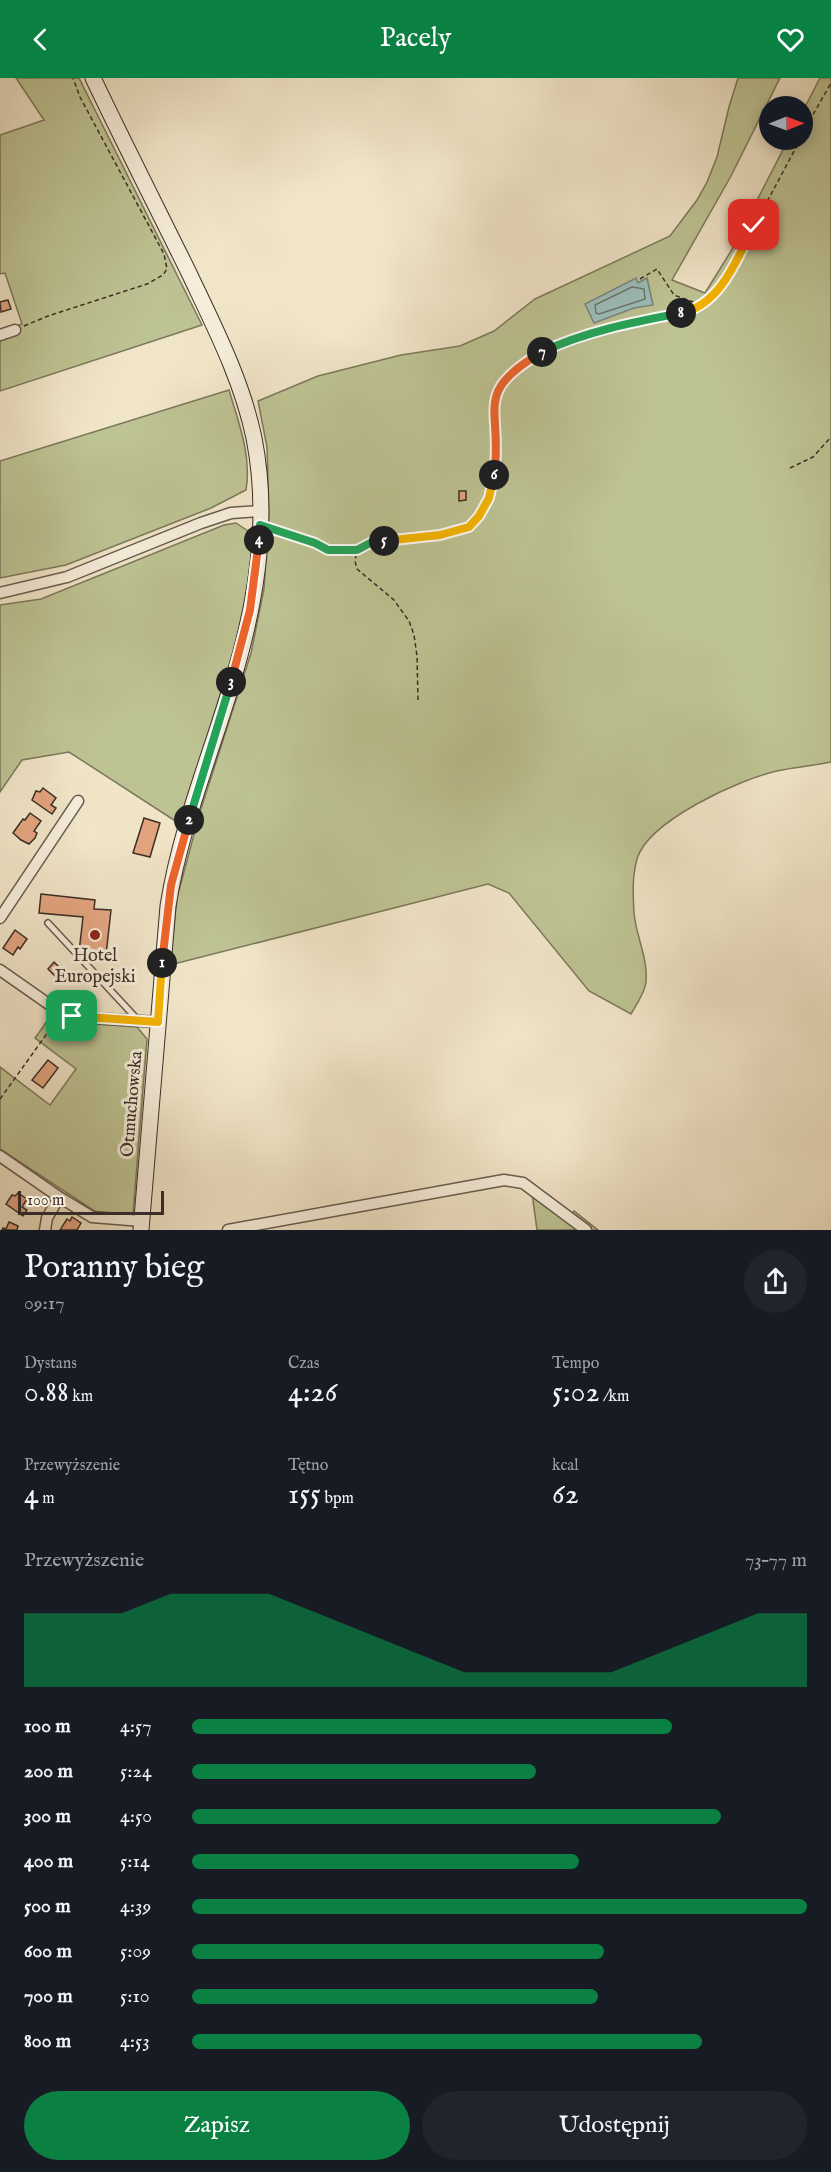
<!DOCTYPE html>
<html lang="pl">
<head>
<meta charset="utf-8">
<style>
	body { margin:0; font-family:"IM FELL English",serif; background:#20242c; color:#f1f3f6; height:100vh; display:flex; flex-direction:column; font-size:22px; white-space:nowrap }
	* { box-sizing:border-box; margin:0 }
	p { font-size:20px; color:#9ea1a6 }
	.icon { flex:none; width:33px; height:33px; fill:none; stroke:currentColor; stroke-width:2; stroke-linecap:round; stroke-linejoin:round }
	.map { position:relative; height:1152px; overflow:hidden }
	.side { display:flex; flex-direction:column; background:#171b24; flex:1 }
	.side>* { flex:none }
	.needle { width:39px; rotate:89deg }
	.tools { position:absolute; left:759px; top:18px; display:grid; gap:12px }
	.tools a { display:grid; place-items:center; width:54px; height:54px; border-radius:50%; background:#171b24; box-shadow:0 3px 15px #0003; font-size:30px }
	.scale { position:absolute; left:18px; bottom:15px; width:146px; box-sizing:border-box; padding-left:6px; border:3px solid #3b2e27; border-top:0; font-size:16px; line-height:21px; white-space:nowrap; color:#3b2e27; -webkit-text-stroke:4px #f6eedb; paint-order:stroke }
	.pin { position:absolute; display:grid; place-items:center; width:51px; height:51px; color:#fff; margin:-26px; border-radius:12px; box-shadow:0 3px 9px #0006 }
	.km { position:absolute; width:30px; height:30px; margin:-15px; border-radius:50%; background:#222; color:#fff; font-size:16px; line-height:30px; text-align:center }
	.round { display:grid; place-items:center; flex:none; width:63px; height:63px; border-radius:32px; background:#20242c }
	.summary { display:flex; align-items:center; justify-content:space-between; height:102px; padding:0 24px }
	h1 { font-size:33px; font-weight:600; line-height:45px }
	.stats { display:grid; grid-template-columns:repeat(3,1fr); gap:9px; height:102px; padding:6px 24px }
	.stats div { display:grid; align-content:center }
	.stats b { font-size:30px; font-weight:600 }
	.stats small { font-size:16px; font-weight:400 }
	.stats p { font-size:16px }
	.chart { height:168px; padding:12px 24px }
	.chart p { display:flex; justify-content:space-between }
	.chart svg { width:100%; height:108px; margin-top:6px; fill:#0b8043; opacity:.7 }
	.cta { display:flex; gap:12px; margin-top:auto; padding:12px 24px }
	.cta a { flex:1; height:69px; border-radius:36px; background:#0b8043; color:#fff; font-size:24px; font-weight:600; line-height:69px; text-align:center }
	.cta a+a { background:#20242c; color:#f1f3f6 }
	ul { padding:0 24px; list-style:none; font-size:20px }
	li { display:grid; grid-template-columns:96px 72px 1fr; align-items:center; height:45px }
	li i { height:15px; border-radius:8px; background:#0b8043 }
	header { display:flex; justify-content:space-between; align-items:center; height:78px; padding:0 24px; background:#0b8043; color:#fff; font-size:27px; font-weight:600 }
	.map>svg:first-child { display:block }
	.green { fill:#bec393; stroke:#7c785d; stroke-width:1.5 }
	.water { fill:#9bbeba; stroke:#75847f; stroke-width:1.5 }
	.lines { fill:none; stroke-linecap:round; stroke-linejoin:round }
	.shore { stroke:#6b7670; stroke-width:1.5 }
	.building { fill:#e3a580; stroke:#3b2e27; stroke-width:1.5 }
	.lane-casing { stroke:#685c4f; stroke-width:8 }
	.street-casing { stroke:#685c4f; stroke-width:13 }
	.secondary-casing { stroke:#3b2e27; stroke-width:17 }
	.path { stroke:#3b2e27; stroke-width:1.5; stroke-dasharray:4.5 3; stroke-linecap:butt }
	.lane { stroke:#f6eedb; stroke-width:5 }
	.street { stroke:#f6eedb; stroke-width:10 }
	.secondary { stroke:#f6eedb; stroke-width:15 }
	.split-1-casing { stroke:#fff; stroke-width:12 }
	.split-2-casing { stroke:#fff; stroke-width:12 }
	.split-3-casing { stroke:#fff; stroke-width:12 }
	.split-4-casing { stroke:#fff; stroke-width:12 }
	.split-5-casing { stroke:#fff; stroke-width:12 }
	.split-6-casing { stroke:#fff; stroke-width:12 }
	.split-7-casing { stroke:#fff; stroke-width:12 }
	.split-8-casing { stroke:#fff; stroke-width:12 }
	.split-9-casing { stroke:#fff; stroke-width:12 }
	.split-1 { stroke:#f5b400; stroke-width:8 }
	.split-2 { stroke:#f0652b; stroke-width:8 }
	.split-3 { stroke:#22a559; stroke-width:8 }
	.split-4 { stroke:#f0652b; stroke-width:8 }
	.split-5 { stroke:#22a559; stroke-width:8 }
	.split-6 { stroke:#f5b400; stroke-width:8 }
	.split-7 { stroke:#f0652b; stroke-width:8 }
	.split-8 { stroke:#22a559; stroke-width:8 }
	.split-9 { stroke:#f5b400; stroke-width:8 }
	.poi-dot { fill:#8f2418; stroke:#f6eedb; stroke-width:2 }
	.labels { text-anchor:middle; stroke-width:6; stroke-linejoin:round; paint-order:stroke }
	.poi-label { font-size:18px; fill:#3b2e27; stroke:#f6eedb }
	.street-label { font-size:18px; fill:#3b2e27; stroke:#f6eedb }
</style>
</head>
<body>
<header><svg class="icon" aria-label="back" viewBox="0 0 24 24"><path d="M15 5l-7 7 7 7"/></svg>Pacely<svg class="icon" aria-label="heart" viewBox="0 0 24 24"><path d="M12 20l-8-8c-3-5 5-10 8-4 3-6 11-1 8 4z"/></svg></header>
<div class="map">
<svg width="831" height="1152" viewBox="0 0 831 1152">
	<rect width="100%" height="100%" fill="#f1e5c8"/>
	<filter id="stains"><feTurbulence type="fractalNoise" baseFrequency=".00333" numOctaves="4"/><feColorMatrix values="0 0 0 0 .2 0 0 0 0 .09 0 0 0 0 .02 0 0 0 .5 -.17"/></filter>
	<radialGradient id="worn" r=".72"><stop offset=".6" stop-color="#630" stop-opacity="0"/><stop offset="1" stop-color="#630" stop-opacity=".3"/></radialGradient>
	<!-- green -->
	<path class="green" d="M16,0H79L202,247L0,313V253L22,246L5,195L0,196V57L44,42Z
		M738,0H780L731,98L672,202L705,215L731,173L788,62H802L803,33L820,0H831V684C813,688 795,689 777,693C740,701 648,743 637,781C632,799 633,817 634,835C636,858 648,880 646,903C646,913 636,927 631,936L589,913L509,815L488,806L170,887L177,820L200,734L251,575L264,511L269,436L267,369L258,323L318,298L401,277L460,268L494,253L535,221L670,158L697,122L707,104L717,79L729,29Z
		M229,312C238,343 252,378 246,412L211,430L66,487L0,500V383Z
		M236,445L251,455L253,463L243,543L180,746L69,674L22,682L0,714V527L41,521L224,447Z
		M50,939L96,946L137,949L147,961L133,1136H116L96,1134L0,1071V989L50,1027L76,991L35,960Z
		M532,1115L570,1142L574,1133L598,1152H537Z"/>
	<!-- water -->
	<path class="water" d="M636,200L638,205L647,200L653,227L634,230L594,245L585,226Z"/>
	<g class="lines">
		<!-- shore -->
		<path class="shore" d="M632,209L644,211L645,221L599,236L596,235L595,227Z"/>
	</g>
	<!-- building -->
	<path class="building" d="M8,222L11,231L1,234L0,224Z
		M459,413H466V422L459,423Z
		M43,710L56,720L51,727L56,730L52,736L32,722L36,713L40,714Z
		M30,735L41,743L34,753L37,755L35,760L29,766L21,762L13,755L23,741L25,742Z
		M144,740L160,745L150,779L133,775Z
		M41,816L95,822L94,831L111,832L106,877L79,874L83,839L39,835Z
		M15,852L27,861L20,871L18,869L13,877L3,870Z
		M54,884L62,892L55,898L48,891Z
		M48,982L58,990L43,1010L32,1002Z
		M18,1115L27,1121L22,1129L27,1132L23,1138L6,1126L12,1117L15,1118Z
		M72,1139L81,1145L77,1152H60L67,1141L70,1143Z
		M9,1144L18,1148L17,1152H2L3,1150L6,1151Z"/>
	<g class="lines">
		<!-- lane casing -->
		<g class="lane-casing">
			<path id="lane" d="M48,845L138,942"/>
		</g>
		<!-- street casing -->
		<g class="street-casing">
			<path id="street" d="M0,257L15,252
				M0,515L67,499L201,445L231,435L260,433
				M0,840L78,723
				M0,892L60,934L92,940L158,944
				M0,1078L59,1119
				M45,1152L47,1140L59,1119L92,1139L142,1143
				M228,1152L504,1102L523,1105L586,1152"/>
		</g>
		<!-- secondary casing -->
		<g class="secondary-casing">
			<path id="secondary" d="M93,0C124,65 157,130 189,195C214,248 242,302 254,360C266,421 261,488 247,549C226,643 183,732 168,828L141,1152"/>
		</g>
		<!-- path -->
		<path class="path" d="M802,56L831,5
			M640,201L657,191L674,217L696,225L704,224L712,220L737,180L800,62
			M24,248L48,238L147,206L163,197L167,191L164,176L80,19L73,0
			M790,390L813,379L831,359
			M272,450L315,465L328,472H356
			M418,622L417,578L414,557L409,543L394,522L357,491L355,483L357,472L372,464L440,457L458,453L469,449L479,438L489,420L495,394V319L502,305L515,291L541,274L567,262L637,243L691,233L704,224
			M0,1021L56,943"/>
		<!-- lane -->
		<use href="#lane" class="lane"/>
		<!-- street -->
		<use href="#street" class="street"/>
		<!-- secondary -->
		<use href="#secondary" class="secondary"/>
	</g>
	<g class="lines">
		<!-- split-1 casing -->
		<g class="split-1-casing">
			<path id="split-1" d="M72,938L158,944L162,885"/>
		</g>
		<!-- split-2 casing -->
		<g class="split-2-casing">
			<path id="split-2" d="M162,885L171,807L189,742"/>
		</g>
		<!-- split-3 casing -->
		<g class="split-3-casing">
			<path id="split-3" d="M189,742L231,604"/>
		</g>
		<!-- split-4 casing -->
		<g class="split-4-casing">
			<path id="split-4" d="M231,604L250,532L259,462"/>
		</g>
		<!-- split-5 casing -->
		<g class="split-5-casing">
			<path id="split-5" d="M259,462L260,447L315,465L328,472H357L372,464L384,463"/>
		</g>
		<!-- split-6 casing -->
		<g class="split-6-casing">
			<path id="split-6" d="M384,463L440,457L469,449L479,438L489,420L494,397"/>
		</g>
		<!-- split-7 casing -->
		<g class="split-7-casing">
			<path id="split-7" d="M494,397C504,331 470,316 542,274"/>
		</g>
		<!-- split-8 casing -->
		<g class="split-8-casing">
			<path id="split-8" d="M542,274C586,253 634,244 681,235"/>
		</g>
		<!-- split-9 casing -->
		<g class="split-9-casing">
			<path id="split-9" d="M681,235C721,227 738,179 754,147"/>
		</g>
		<!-- split-1 -->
		<use href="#split-1" class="split-1"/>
		<!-- split-2 -->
		<use href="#split-2" class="split-2"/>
		<!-- split-3 -->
		<use href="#split-3" class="split-3"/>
		<!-- split-4 -->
		<use href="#split-4" class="split-4"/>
		<!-- split-5 -->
		<use href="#split-5" class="split-5"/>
		<!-- split-6 -->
		<use href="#split-6" class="split-6"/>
		<!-- split-7 -->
		<use href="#split-7" class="split-7"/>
		<!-- split-8 -->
		<use href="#split-8" class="split-8"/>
		<!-- split-9 -->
		<use href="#split-9" class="split-9"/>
	</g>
	<!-- markers -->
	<circle class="poi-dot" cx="95" cy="857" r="6"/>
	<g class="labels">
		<!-- poi labels -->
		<g class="poi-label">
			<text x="95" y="883">Hotel<tspan x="95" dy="21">Europejski</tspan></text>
		</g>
		<!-- street labels -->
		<g class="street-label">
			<text transform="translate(131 1026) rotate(-85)" y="6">Otmuchowska</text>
		</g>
	</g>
	<rect width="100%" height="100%" filter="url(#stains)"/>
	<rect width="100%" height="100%" fill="url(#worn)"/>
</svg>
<div class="tools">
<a><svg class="needle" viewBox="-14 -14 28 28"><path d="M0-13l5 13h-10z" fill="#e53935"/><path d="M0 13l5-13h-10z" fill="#9ea1a6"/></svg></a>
</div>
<div class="scale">100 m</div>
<div class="pin" style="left:72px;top:938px;background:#1e9e55"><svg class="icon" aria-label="arrive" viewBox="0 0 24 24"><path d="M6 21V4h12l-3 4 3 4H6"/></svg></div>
<div class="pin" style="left:754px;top:147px;background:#d93025"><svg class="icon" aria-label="check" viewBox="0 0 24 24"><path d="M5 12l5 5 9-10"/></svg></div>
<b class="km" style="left:162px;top:885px">1</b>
<b class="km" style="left:189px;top:742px">2</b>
<b class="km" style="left:231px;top:604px">3</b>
<b class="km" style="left:259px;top:462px">4</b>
<b class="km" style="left:384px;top:463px">5</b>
<b class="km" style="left:494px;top:397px">6</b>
<b class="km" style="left:542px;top:274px">7</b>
<b class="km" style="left:681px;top:235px">8</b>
</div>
<section class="side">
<div class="summary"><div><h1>Poranny bieg</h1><p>09:17</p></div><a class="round"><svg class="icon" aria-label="share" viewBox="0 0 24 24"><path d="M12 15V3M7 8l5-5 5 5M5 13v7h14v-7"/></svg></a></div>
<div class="stats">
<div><p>Dystans</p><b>0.88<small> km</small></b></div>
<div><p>Czas</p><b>4:26</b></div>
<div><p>Tempo</p><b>5:02<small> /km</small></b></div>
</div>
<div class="stats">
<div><p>Przewyższenie</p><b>4<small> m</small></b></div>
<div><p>Tętno</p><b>155<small> bpm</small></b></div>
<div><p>kcal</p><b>62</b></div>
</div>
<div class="chart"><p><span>Przewyższenie</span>73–77 m</p>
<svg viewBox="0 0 160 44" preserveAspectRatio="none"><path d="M0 44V14L10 14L20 14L30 6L40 6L50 6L60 14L70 22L80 30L90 38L100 38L110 38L120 38L130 30L140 22L150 14L160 14V44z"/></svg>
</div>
<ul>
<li><b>100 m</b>4:57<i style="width:78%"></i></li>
<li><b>200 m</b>5:24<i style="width:56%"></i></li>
<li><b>300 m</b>4:50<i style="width:86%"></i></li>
<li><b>400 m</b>5:14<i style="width:63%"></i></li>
<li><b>500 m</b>4:39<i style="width:100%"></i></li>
<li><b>600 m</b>5:09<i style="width:67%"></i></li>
<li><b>700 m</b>5:10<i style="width:66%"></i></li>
<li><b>800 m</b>4:53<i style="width:83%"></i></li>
</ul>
<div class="cta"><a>Zapisz</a><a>Udostępnij</a></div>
</section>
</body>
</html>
